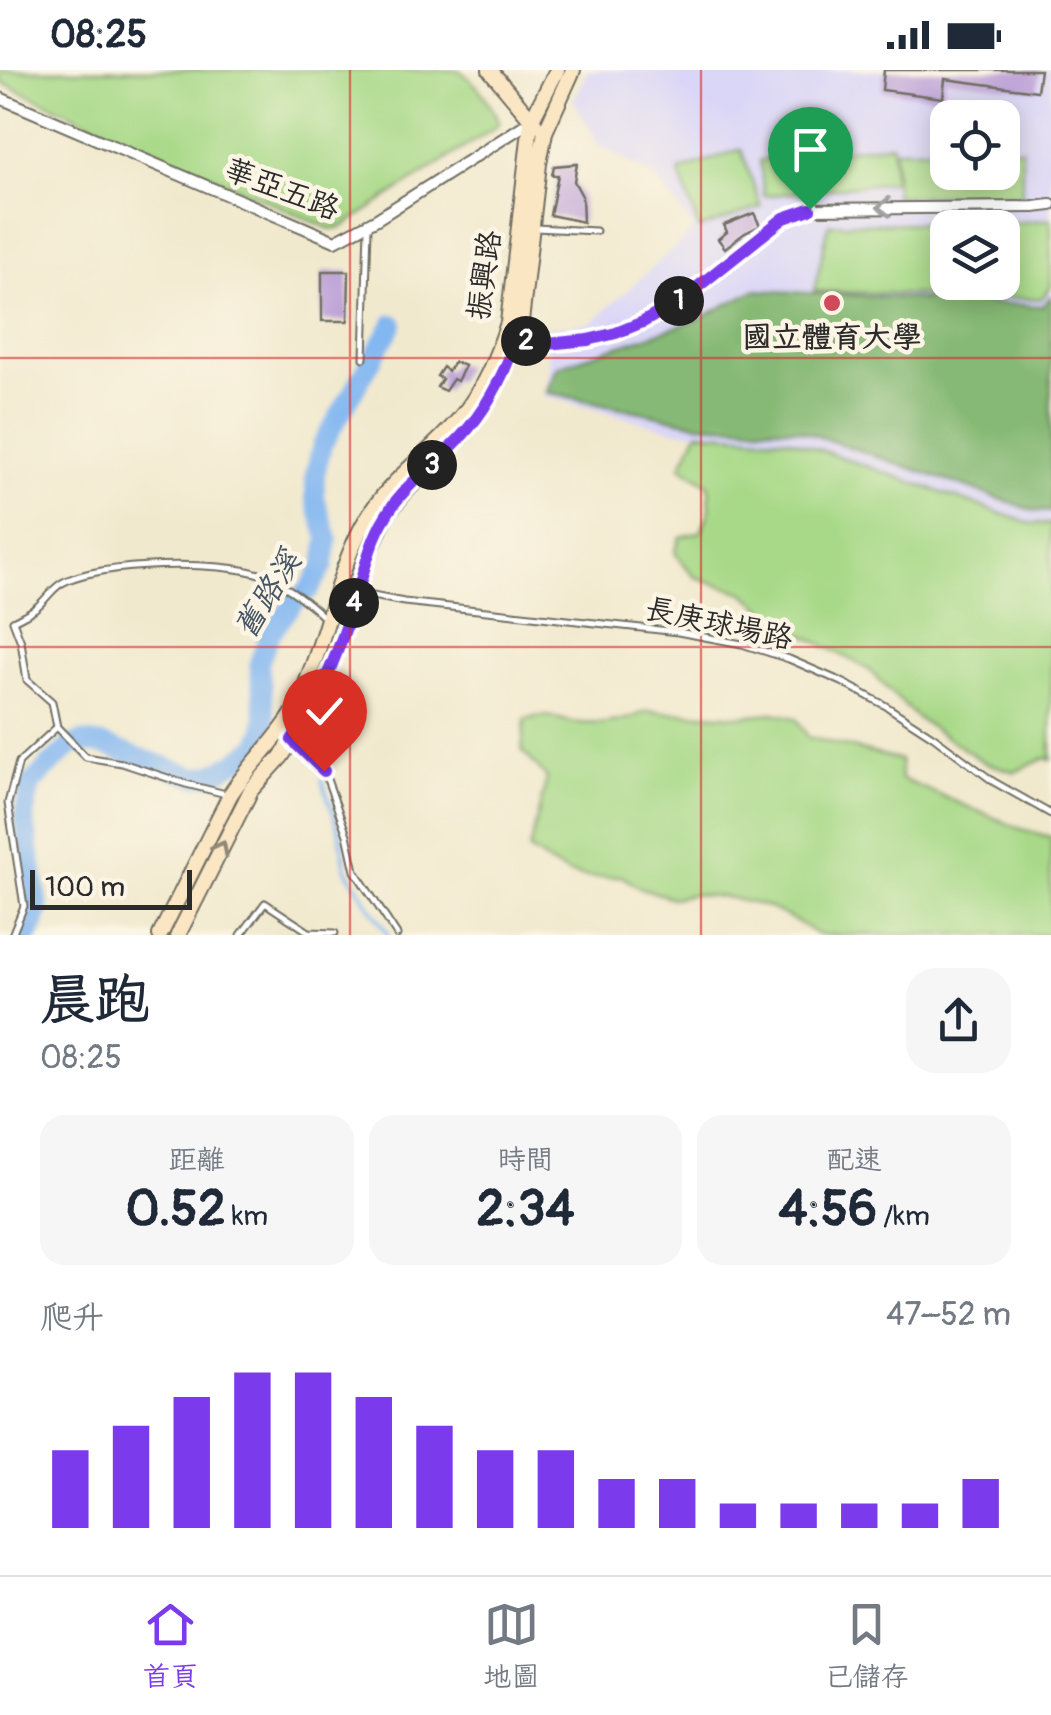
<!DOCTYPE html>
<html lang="zh-TW">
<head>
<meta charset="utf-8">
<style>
	body { margin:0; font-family:Pangolin,"LXGW WenKai TC",sans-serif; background:#f6f6f7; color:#1f2937; height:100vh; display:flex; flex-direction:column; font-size:38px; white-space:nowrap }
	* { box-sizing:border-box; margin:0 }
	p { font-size:32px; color:#747a83 }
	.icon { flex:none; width:55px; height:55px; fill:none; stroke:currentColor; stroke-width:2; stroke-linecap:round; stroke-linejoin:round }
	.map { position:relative; height:865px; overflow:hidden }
	.sheet { display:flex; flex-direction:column; background:#fff; flex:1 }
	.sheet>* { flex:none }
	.tools { position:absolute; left:930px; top:30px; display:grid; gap:20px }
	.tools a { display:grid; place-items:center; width:90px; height:90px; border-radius:20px; background:#fff; box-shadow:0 5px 25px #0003; font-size:50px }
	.scale { position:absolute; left:30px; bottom:25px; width:162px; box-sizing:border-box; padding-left:10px; border:5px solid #2b2b2b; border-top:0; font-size:28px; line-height:35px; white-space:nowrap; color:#2b2b2b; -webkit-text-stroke:8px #fcf5e5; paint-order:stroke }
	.pin { position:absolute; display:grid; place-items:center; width:85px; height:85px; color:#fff; margin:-102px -42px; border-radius:50% 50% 50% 0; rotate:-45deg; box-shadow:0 0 10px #0007 }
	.pin .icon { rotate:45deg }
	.km { position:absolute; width:50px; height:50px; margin:-25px; border-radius:50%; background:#222; color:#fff; font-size:28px; line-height:50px; text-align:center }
	.round { display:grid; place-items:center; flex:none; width:105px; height:105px; border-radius:30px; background:#f6f6f7 }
	.head { display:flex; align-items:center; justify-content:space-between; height:170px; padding:0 40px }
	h1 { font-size:55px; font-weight:700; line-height:75px }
	.stats { display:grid; grid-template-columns:repeat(3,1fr); gap:15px; height:170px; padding:10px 40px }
	.stats div { display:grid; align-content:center; border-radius:25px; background:#f6f6f7; text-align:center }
	.stats b { font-size:50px; font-weight:700 }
	.stats small { font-size:28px; font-weight:400 }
	.stats p { font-size:28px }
	.chart { height:280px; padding:20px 40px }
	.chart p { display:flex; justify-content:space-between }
	.chart svg { width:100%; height:180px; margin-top:10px; stroke:#7c3aed; stroke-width:6 }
	.status { display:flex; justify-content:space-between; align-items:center; height:70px; padding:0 50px; background:#fff; direction:ltr }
	.status svg { height:28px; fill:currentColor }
	.dock { display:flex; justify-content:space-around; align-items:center; height:140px; border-top:2px solid #e0e1e3; background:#fff; font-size:28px; color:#747a83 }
	.dock a { display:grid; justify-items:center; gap:5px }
	.dock .current { color:#7c3aed }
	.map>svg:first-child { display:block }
	.built { fill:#dad6f7; fill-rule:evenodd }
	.green { fill:#a8d988; stroke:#6a825a; stroke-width:2.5; fill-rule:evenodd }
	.forest { fill:#86b974; stroke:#587250; stroke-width:2.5 }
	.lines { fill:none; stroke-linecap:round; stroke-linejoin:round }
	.stream { stroke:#83b7f1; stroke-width:4 }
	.river { stroke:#83b7f1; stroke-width:20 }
	.building { fill:#bba0d7 }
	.lane-casing { stroke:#706e64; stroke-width:9 }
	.street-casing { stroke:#706e64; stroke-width:14 }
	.secondary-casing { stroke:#706e64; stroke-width:18 }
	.lane { stroke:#fff; stroke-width:5 }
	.street { stroke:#fff; stroke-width:10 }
	.secondary { stroke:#fbe6c3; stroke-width:14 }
	.oneway { stroke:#a0a0a0 }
	.oneway2 { stroke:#938877 }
	.route-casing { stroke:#fff; stroke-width:20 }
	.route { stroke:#7c3aed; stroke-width:12 }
	.grid { fill:none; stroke:#d62828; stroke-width:2.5; stroke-opacity:0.55 }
	.poi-dot { fill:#d1495b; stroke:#fcf5e5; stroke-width:4 }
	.labels { text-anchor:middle; stroke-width:9; stroke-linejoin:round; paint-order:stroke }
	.street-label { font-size:30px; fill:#2b2b2b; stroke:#fcf5e5 }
	.poi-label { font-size:30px; font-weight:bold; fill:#2b2b2b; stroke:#fcf5e5 }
	.water-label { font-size:32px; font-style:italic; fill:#455566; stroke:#fcf5e5 }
</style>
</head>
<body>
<div class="status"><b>08:25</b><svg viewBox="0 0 49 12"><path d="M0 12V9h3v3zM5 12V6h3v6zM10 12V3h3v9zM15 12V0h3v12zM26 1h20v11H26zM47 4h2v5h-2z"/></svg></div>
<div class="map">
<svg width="1051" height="865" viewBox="0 0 1051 865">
	<rect width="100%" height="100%" fill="#fcf5e5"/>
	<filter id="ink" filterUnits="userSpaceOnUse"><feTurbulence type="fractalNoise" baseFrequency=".01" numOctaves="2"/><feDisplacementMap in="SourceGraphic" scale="20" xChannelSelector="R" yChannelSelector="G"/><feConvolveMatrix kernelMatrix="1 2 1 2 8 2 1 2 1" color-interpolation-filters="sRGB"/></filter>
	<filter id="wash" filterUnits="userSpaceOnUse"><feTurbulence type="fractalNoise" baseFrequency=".0048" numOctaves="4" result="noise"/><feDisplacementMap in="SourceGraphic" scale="40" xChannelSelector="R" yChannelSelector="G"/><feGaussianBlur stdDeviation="2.25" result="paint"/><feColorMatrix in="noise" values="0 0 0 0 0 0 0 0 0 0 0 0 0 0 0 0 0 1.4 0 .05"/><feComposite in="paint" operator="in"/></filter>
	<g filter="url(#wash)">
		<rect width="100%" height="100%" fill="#f1e9cd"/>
		<!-- built -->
		<path class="built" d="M588,0H1051V454L1029,453L789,369L677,361L544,326L549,296L546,258L591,253L695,159L654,106L599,75L573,29ZM948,48H1002V102H948ZM948,158H1002V212H948Z"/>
		<!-- green -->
		<path class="green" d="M0,0H459C479,15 488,29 499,52L494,58L342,157L330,159L0,12Z
			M892,74L893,112L764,126L760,90Z
			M741,79L761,137L699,159L679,101Z
			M895,79H947L948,102H1002L1003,79H1022V125L895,126Z
			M1051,149V217L1041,229L814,221L829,154L1024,152ZM948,158H1002V212H948Z
			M698,362L789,369L1028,453L1051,454V690L1045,688L1015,702L984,692L917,648L868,599L785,555L744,523L695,507L675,483L680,467L701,462L710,439L709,415L681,396Z
			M647,641L739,646L773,643L796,648L808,667L900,690L901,709L1021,759L1051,767V865H818L798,852L768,837L730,828L694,824L672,828L638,817L623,806C577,811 567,805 529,780L547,708L522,680L525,650C549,642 550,648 573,652C600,656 623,653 647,641Z"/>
		<!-- forest -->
		<path class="forest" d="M755,220L1043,236L1051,226V442L1035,441L797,359L698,354L546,322L558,296L697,250Z"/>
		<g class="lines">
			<!-- stream -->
			<path class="stream" d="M322,710L340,763L346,799L388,865"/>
			<!-- river -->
			<path class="river" d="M29,865L35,854L39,838L24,746L31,714L69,677L81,672L103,675L196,707L213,704L237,691L258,675L264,660L265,647L259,593L270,564L294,533L309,520L324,495L328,468L315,428V404L322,375L393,254"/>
		</g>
		<g id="blocks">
			<!-- building -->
			<path class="building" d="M884,0H1040L1037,21L945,9L943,28L882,20Z
				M577,94L574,111L582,126L583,152L550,145L558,105H552L554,96Z
				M754,143L760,156L745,163L725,178L718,169L727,162L724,155Z
				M322,201H349L348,251H322Z
				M454,292L465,296L457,311L453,309L445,321L437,317L442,309L437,306L443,297L448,301Z"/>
		</g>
	</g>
	<g filter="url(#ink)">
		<use href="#blocks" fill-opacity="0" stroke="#706e64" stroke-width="2.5"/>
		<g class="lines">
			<!-- lane casing -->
			<g class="lane-casing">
				<path id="lane" d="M535,158L596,161
					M364,288L368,157
					M341,520L404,532L678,562L742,574L789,589L842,612L886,636L934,667L994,712L1051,744
					M57,657L86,687L122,693L186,714L230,725
					M295,673L324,701L347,765L355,801L397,865
					M12,865L24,836L8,733L19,692L57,657L52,632L27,610L21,572L13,551C22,546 32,542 39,535C47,528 53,518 62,513C99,492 222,490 262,505C285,514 308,532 326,549
					M241,865L265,833L309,862L335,863"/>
			</g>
			<!-- street casing -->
			<g class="street-casing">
				<path id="street" d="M0,28L335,171L377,149L531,51
					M516,270L547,274L589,270L615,263L643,252L680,231L784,148L810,139L1034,137L1051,135"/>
			</g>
			<!-- secondary casing -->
			<g class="secondary-casing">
				<path id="secondary" d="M490,0L536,55
					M160,865L230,725C249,695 277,671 295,640C301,630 305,617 309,605C329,556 338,501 363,455C387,411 429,385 460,348C483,321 497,286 508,253L531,51L557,0
					M178,865L251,720L281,687L310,644L339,577L367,487L387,444L405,422L463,365L484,337L511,285L521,252L539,94L545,62L573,0"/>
			</g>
			<!-- lane -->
			<use href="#lane" class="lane"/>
			<!-- street -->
			<use href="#street" class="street"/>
			<!-- secondary -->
			<use href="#secondary" class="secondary"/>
		</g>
		<!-- one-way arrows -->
		<defs><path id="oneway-chevron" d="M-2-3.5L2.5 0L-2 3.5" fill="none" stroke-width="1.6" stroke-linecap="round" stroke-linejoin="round" transform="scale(2.5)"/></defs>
		<use class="oneway" href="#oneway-chevron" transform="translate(884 137) rotate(179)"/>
		<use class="oneway2" href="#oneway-chevron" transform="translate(221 778) rotate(-63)"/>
	</g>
	<g class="lines" filter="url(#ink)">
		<!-- route casing -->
		<g class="route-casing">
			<path id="route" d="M324,701L292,670C322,626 341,575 357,524C365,497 371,470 386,446C403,416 436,393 459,369C485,342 504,305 516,270L547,274L588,270L616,263L643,252L680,231L784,148L810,139"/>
		</g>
		<!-- route -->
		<use href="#route" class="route"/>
	</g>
	<!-- grid -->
	<path class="grid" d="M350,0V865M701,0V865M0,288H1051M0,577H1051"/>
	<!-- markers -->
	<circle class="poi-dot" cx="832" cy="233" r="10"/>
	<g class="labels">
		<!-- street labels -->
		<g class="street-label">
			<text transform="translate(282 119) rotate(21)" y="10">華亞五路</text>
			<text transform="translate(484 205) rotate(-82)" y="10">振興路</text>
			<text transform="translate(719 553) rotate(12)" y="10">長庚球場路</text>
		</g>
		<!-- poi labels -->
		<g class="poi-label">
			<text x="832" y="277">國立體育大學</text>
		</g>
		<!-- water labels -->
		<g class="water-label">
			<text transform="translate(267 524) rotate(-58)" y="11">舊路溪</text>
		</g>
	</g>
</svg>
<div class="tools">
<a><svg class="icon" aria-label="locate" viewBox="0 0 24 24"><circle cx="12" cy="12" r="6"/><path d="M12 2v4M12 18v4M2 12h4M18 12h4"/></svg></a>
<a><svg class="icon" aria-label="layers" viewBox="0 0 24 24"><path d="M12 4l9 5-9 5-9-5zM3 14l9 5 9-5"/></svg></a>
</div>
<div class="scale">100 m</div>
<div class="pin" style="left:810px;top:139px;background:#1e9e55"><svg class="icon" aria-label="arrive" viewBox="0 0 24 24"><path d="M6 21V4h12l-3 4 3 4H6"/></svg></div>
<div class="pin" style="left:324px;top:701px;background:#d93025"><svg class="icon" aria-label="check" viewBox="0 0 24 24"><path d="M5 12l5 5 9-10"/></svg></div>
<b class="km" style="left:679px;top:231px">1</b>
<b class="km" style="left:526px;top:271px">2</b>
<b class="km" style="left:432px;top:395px">3</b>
<b class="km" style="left:354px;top:533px">4</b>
</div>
<section class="sheet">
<div class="head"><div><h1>晨跑</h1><p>08:25</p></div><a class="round"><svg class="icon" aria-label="share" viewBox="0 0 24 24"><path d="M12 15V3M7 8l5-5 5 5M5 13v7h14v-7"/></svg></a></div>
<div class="stats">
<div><p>距離</p><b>0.52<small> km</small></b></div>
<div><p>時間</p><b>2:34</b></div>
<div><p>配速</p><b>4:56<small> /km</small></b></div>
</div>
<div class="chart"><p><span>爬升</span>47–52 m</p>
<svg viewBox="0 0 160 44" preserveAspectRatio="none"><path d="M5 44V25M15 44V19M25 44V12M35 44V6M45 44V6M55 44V12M65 44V19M75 44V25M85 44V25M95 44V32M105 44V32M115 44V38M125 44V38M135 44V38M145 44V38M155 44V32"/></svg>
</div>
</section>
<nav class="dock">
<a class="current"><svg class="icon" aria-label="home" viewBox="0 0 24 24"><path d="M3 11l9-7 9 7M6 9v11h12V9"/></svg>首頁</a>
<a><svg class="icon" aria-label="map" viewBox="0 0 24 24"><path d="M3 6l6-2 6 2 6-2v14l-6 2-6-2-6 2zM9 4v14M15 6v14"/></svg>地圖</a>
<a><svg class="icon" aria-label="saved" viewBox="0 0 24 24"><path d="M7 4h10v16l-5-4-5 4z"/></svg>已儲存</a>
</nav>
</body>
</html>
